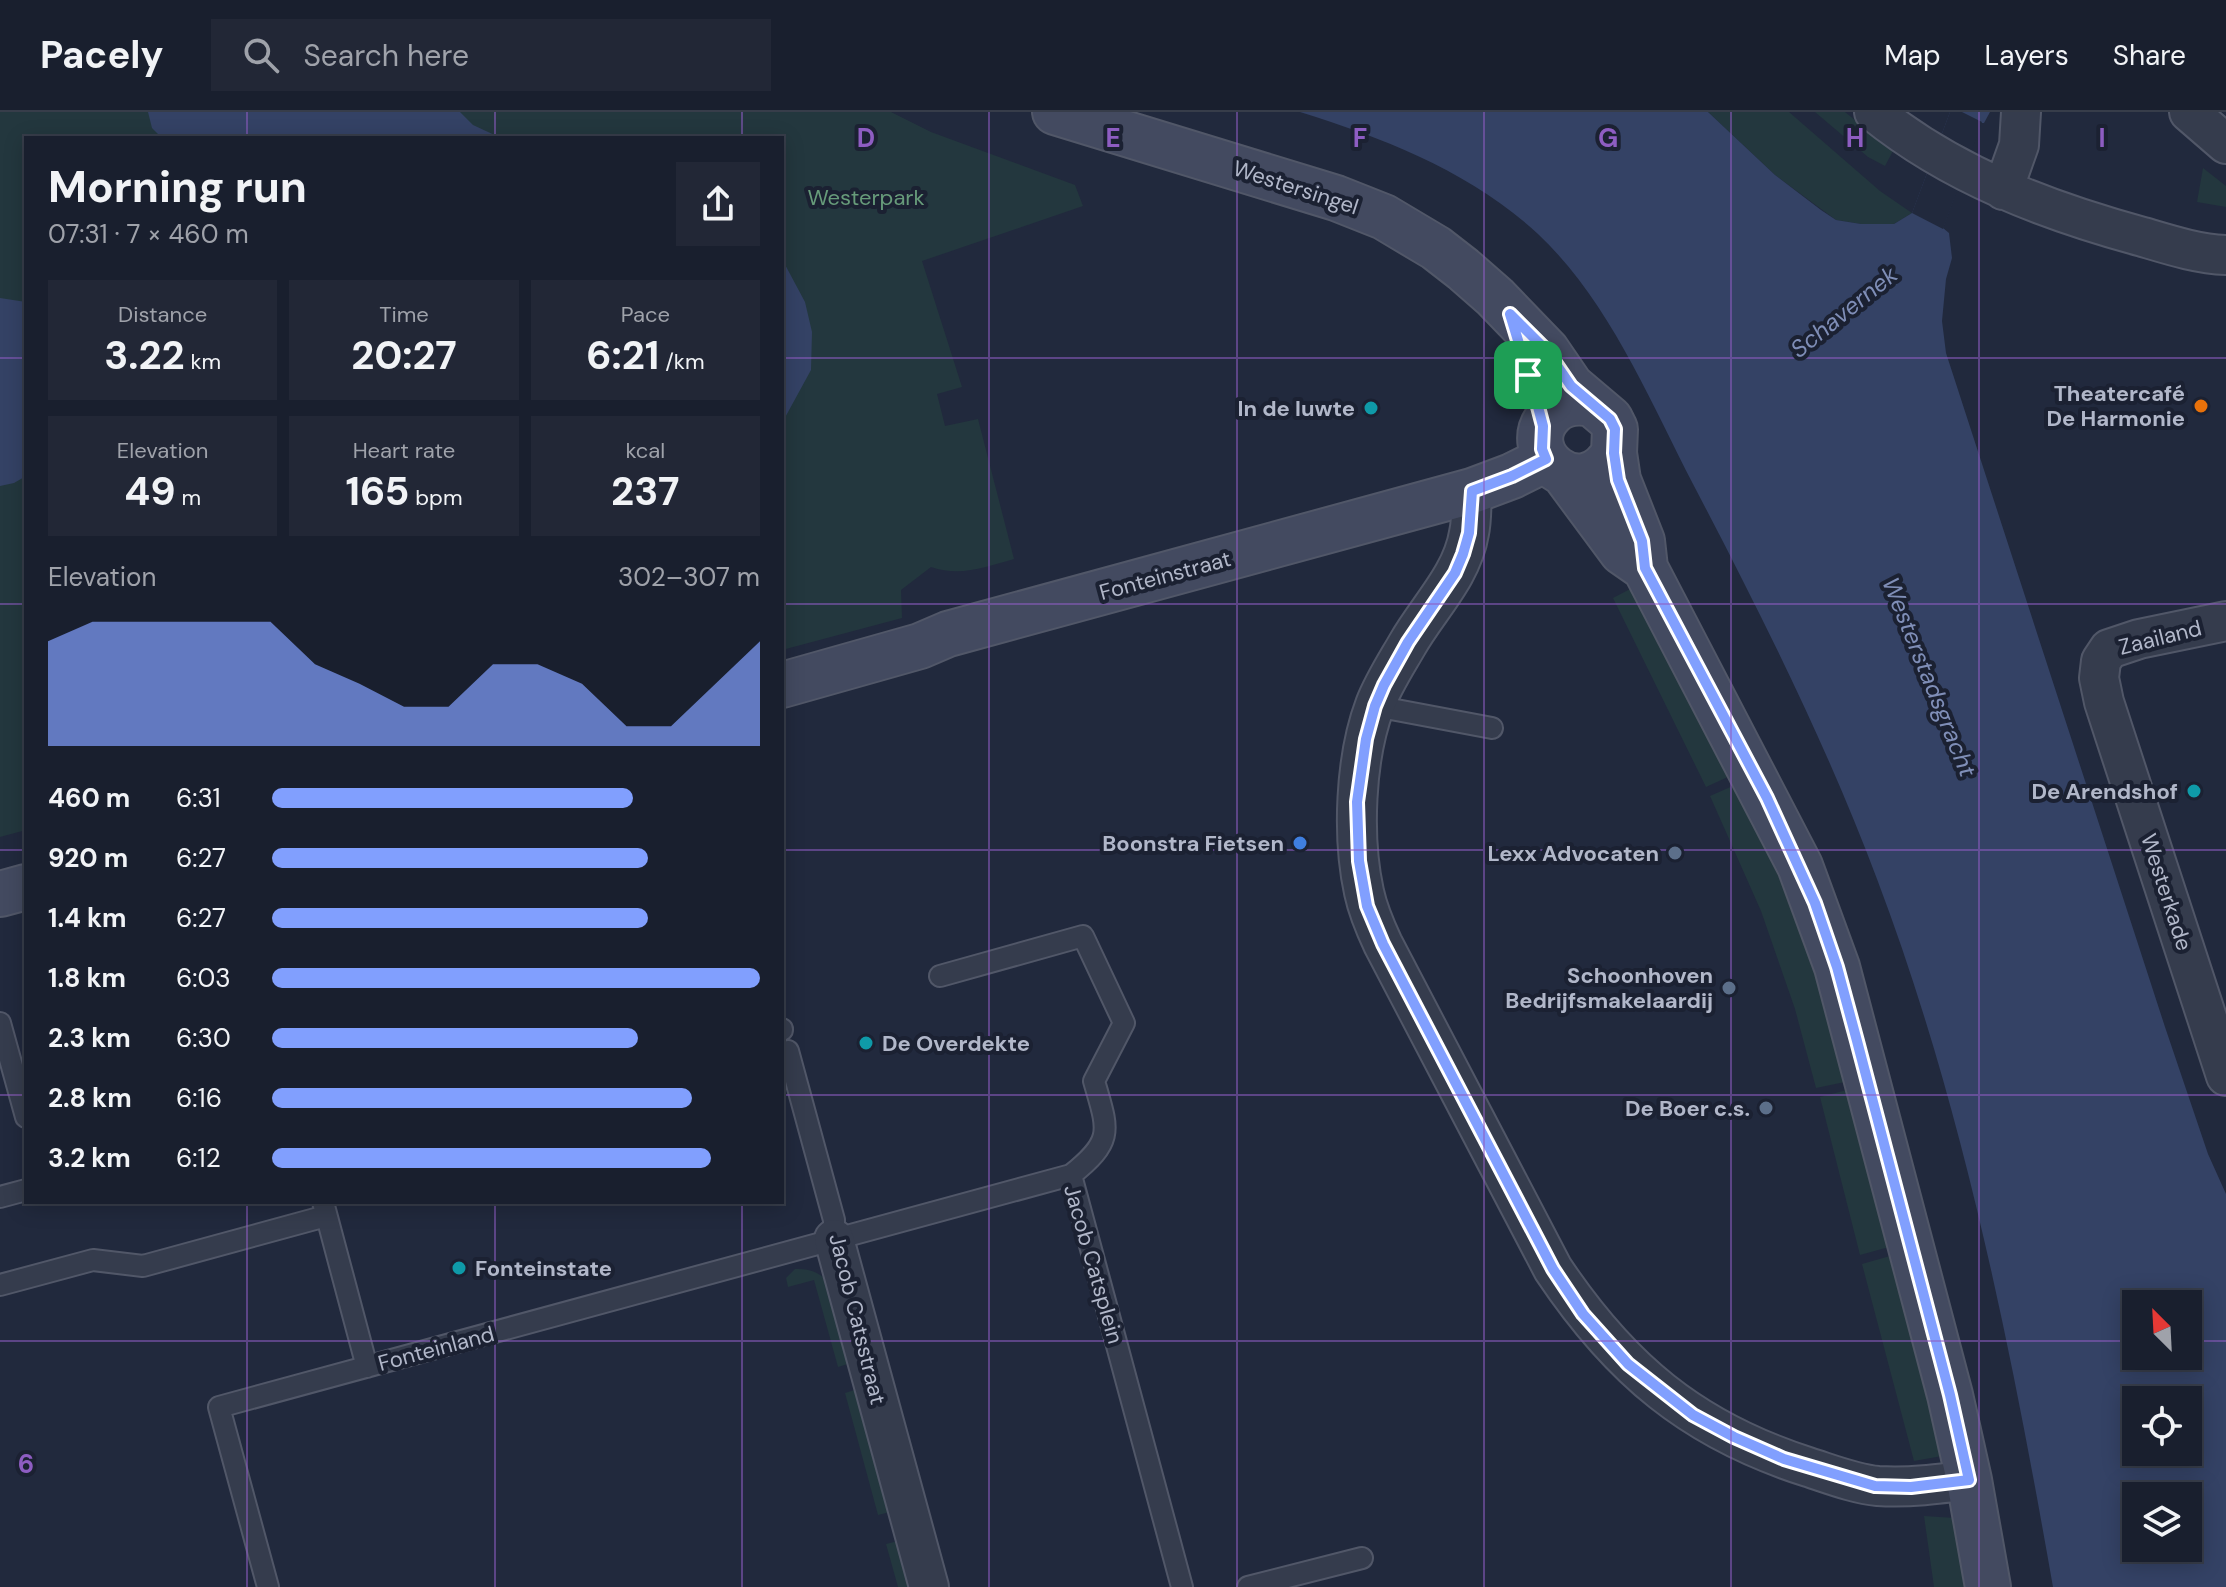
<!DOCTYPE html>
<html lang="en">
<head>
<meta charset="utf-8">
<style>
	body { margin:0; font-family:"DM Sans",sans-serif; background:#222736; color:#f1f3f6; height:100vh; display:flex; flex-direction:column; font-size:30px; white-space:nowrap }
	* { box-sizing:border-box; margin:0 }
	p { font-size:26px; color:#9fa2aa }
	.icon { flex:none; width:44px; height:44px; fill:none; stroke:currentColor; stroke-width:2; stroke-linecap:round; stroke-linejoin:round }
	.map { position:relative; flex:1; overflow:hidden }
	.sheet { position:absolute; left:24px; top:24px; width:760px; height:1068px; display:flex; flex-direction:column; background:#191f2e; border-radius:0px; box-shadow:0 4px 20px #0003,0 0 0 2px #373d4a }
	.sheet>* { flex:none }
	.needle { width:52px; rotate:336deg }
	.tools { position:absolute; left:2122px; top:1178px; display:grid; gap:16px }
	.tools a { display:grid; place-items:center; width:80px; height:80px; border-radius:0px; background:#191f2e; box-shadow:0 4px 20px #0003,0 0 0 2px #373d4a; font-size:40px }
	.pin { position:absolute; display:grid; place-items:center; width:68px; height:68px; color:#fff; margin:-34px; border-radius:16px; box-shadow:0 4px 12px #0006 }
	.round { display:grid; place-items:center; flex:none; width:84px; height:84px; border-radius:0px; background:#222736 }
	.head { display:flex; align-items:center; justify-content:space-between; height:136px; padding:0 24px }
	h1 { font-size:44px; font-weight:700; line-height:60px }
	.metrics { display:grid; grid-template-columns:repeat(3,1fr); gap:12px; height:136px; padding:8px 24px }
	.metrics div { display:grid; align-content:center; border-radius:0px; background:#222736; text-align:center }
	.metrics b { font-size:40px; font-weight:700 }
	.metrics small { font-size:22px; font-weight:400 }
	.metrics p { font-size:22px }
	.chart { height:224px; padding:16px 24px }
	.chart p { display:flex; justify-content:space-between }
	.chart svg { width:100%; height:144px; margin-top:8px; fill:#819ffe; opacity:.7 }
	ul { padding:0 24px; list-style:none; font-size:26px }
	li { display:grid; grid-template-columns:128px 96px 1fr; align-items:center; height:60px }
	li i { height:20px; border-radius:10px; background:#819ffe }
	header { display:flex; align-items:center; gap:48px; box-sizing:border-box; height:112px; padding:0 40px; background:#191f2e; border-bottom:2px solid #373d4a }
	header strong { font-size:38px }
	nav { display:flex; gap:44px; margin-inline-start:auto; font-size:28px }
	.search { width:560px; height:72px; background:#222736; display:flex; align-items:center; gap:20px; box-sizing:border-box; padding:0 28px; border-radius:0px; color:#9fa2aa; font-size:30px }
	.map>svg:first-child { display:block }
	.green { fill:#23373e }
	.water { fill:#344265; fill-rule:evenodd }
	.pier { fill:#21293d }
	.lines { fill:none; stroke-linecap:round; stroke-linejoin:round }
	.lane-casing { stroke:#515768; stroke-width:24 }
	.street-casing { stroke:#515768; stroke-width:42 }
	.secondary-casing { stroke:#515768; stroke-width:48 }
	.lane { stroke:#353c4d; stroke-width:20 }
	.street { stroke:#353c4d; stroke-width:38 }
	.secondary { stroke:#434a60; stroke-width:44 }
	.route-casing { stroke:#fff; stroke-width:16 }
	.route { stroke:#819ffe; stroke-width:10 }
	.grid { fill:none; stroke:#8e5dc2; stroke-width:2; stroke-opacity:0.55 }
	.food-dot { fill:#e8710a; stroke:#1b2132; stroke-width:3 }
	.culture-dot { fill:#0f9aa8; stroke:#1b2132; stroke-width:3 }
	.shop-dot { fill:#3f7fe0; stroke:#1b2132; stroke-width:3 }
	.service-dot { fill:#5c6f8a; stroke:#1b2132; stroke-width:3 }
	.labels { text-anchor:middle; stroke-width:8; stroke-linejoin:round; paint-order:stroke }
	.street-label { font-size:22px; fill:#b1b7c9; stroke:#1b2132 }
	.park-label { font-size:22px; fill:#679b7a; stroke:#1b2132 }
	.poi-label { font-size:22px; font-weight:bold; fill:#b1b7c9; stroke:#1b2132; text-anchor:end }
	.water-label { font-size:24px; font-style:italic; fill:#7f8eb7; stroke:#1b2132 }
	.grid-label { font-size:26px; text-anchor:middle; font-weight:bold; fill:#8e5dc2; stroke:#1b2132; stroke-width:8; stroke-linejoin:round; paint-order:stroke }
</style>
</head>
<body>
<header>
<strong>Pacely</strong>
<div class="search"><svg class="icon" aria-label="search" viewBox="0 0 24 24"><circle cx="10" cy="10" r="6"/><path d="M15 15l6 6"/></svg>Search here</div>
<nav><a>Map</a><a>Layers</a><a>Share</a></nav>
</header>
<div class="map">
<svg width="2226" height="1475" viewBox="0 0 2226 1475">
	<rect width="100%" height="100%" fill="#21293d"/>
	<!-- green -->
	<path class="green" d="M0,0H891L931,20L1075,73L1083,94L922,149L962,275L937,282L945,314L978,307L1014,447C985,455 961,465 931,455L901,478L902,506L782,538V26H26V718L0,725Z
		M1708,0H1789L1880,79L1912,101L1894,112H1861L1836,108L1775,63Z
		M1815,0H1845L1893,39L1885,54L1868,45Z
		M2203,56L2226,74V95L2197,90Z
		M1632,476L1730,664L1706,675L1613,486Z
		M1735,673C1756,715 1777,758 1795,803C1816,857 1830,914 1845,970L1816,976L1795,897L1761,799L1710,684Z
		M1847,978L1889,1135L1860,1143L1820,985Z
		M1890,1144L1942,1344L1914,1349L1862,1152Z
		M795,1157C810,1156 822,1161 831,1174L854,1250L838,1255L814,1168L788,1175L786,1166Z
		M861,1276L894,1399L878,1403L845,1281Z
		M1924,1404L1955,1406L1965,1475H1934Z
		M902,1428L915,1475H898L886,1432Z"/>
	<!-- water -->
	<path class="water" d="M148,0H460L473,13L501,26H162L152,16Z
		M1300,0H1708L1775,63L1821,98L1836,108L1861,112H1894L1912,101L1950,0H1990L1984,11H1981L1943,116L1949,121L1952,146L1946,167L1942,209L1946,241L2165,915L2208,1042L2226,1082V1475H2053C2011,1236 1963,994 1877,767C1826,631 1760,500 1693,372C1649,287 1609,189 1538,122C1471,60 1386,27 1300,0ZM2136,1192H2188V1244H2136ZM2136,1288H2188V1340H2136ZM2136,1384H2188V1436H2136Z
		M782,147L805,190L812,220L811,258L782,311Z
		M0,186L26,190V364L14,371L0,374Z"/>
	<!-- pier -->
	<path class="pier" d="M1950,0H1962L1982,10L1943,117L1912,101Z"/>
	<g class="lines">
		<!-- lane casing -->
		<g class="lane-casing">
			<path id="lane" d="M1375,594L1492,616
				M0,911L26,1005
				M782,917V918
				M782,941L788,939L834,1108V1127
				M1071,1063L1182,1475
				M0,1085L26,1078
				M323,1090L367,1255
				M0,1173L93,1148L143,1154L326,1104
				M268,1475L219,1295L1071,1063C1115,1028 1108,1018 1094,969L1124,911L1083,824L940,864
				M1248,1475L1362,1446"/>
		</g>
		<!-- street casing -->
		<g class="street-casing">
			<path id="street" d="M1874,0C1952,63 2047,99 2143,125C2170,133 2198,142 2226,143
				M2189,0L2226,32
				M2003,78L2019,33L2021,0
				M1472,379C1471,393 1472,408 1469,421C1462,464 1428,496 1407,533C1396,552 1383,572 1375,593C1355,646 1352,725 1364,780C1368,799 1375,815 1383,832L1553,1157C1620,1257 1692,1318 1808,1355C1830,1362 1855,1372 1878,1374C1909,1376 1939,1372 1969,1368
				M2226,509L2139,527L2109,537L2101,549L2099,566L2104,590L2226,964
				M834,1127L929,1475"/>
		</g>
		<!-- secondary casing -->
		<g class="secondary-casing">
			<path id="secondary" d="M1055,0L1336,86L1384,105L1436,136L1463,157L1495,185L1547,239L1571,274L1610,307L1615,317L1614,341L1618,368L1642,429L1645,456L1800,754L1837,855L1950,1283L1969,1368L1988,1475
				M1592,292C1577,289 1562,290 1551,302C1514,340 1581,397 1614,341
				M1565,363L1622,440L1645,456
				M782,573L920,534L948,522L1472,379L1512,364L1546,347
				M0,782L26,775"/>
		</g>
		<!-- lane -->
		<use href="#lane" class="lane"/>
		<!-- street -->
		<use href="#street" class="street"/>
		<!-- secondary -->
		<use href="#secondary" class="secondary"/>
	</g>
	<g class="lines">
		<!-- route casing -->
		<g class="route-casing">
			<path id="route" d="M1510,202L1547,239L1571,274L1610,307L1615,317L1614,341L1618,368L1642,429L1645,456L1767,686L1815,791L1837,855L1857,929L1950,1283L1969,1368L1911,1375L1875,1374L1784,1347L1734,1325L1693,1303L1628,1252L1583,1202L1553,1157L1383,832L1367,794L1359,749L1357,690L1366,627L1375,594L1384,573L1408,530L1455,461L1463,442L1469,421L1472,379L1512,364L1546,347L1542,337L1543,314L1537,291Z"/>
		</g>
		<!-- route -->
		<use href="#route" class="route"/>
	</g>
	<!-- grid -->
	<path class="grid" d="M247,0V26M495,0V26M742,0V26M989,0V1475M1237,0V1475M1484,0V1475M1731,0V1475M1979,0V1475M0,246H26M782,246H2226M0,492H26M782,492H2226M0,738H26M782,738H2226M0,983H26M782,983H2226M247,1090V1475M495,1090V1475M742,1090V1475M0,1229H2136M2188,1229H2226"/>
	<!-- markers -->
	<circle class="food-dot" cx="2201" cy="294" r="8"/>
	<g class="culture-dot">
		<circle cx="1371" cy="296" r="8"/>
		<circle cx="2194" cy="679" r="8"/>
		<circle cx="866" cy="931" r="8"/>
		<circle cx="459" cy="1156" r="8"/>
	</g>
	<circle class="shop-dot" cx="1300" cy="731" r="8"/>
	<g class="service-dot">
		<circle cx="1675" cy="741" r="8"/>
		<circle cx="1729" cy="876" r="8"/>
		<circle cx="1766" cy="996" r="8"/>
	</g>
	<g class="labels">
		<!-- street labels -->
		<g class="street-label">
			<text transform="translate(1296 75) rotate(18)" y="8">Westersingel</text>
			<text transform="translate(1165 463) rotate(-15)" y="8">Fonteinstraat</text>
			<text transform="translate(2160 525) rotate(-14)" y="8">Zaailand</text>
			<text transform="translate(2167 780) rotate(72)" y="8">Westerkade</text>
			<text transform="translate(1094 1152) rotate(74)" y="8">Jacob Catsplein</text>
			<text transform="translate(858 1207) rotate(76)" y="8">Jacob Catsstraat</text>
			<text transform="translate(436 1236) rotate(-15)" y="8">Fonteinland</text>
		</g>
		<!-- park labels -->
		<g class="park-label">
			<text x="866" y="93">Westerpark</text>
		</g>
		<!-- poi labels -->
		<g class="poi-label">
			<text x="2185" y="289">Theatercafé<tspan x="2185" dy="25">De Harmonie</tspan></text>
			<text x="1355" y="304">In de luwte</text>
			<text x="2178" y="687">De Arendshof</text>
			<text x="1284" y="739">Boonstra Fietsen</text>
			<text x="1659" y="749">Lexx Advocaten</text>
			<text x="1713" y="871">Schoonhoven<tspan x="1713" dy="25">Bedrijfsmakelaardij</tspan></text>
			<text x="882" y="939" text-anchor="start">De Overdekte</text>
			<text x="1750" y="1004">De Boer c.s.</text>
			<text x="475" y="1164" text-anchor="start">Fonteinstate</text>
		</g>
		<!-- water labels -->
		<g class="water-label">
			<text transform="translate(1844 200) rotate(-39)" y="8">Schavernek</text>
			<text transform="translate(1929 565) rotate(68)" y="8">Westerstadsgracht</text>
		</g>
	</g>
	<g class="grid-label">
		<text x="866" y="35">D</text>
		<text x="1113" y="35">E</text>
		<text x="1360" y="35">F</text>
		<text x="1608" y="35">G</text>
		<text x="1855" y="35">H</text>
		<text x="2102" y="35">I</text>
		<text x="26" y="1361">6</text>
	</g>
</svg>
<div class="tools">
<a><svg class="needle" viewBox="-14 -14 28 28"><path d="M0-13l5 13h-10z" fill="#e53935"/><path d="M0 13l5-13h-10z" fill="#9fa2aa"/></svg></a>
<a><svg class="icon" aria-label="locate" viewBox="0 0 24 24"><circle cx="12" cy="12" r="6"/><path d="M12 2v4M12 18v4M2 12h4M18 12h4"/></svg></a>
<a><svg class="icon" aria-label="layers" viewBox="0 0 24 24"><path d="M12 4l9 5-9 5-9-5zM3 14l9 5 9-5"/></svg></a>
</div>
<div class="pin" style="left:1528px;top:263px;background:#1e9e55"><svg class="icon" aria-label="arrive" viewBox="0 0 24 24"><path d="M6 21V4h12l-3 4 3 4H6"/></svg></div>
<section class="sheet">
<div class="head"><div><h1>Morning run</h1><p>07:31 · 7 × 460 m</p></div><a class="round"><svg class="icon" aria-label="share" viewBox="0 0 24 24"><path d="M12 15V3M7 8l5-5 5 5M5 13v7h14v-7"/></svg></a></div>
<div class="metrics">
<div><p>Distance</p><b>3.22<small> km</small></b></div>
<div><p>Time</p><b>20:27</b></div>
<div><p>Pace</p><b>6:21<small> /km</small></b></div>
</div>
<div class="metrics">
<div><p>Elevation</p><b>49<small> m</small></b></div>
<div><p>Heart rate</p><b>165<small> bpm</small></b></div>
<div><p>kcal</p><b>237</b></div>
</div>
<div class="chart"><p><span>Elevation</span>302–307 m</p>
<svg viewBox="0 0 160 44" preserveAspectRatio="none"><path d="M0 44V12L10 6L20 6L30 6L40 6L50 6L60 19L70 25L80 32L90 32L100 19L110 19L120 25L130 38L140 38L150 25L160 12V44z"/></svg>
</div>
<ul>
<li><b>460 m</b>6:31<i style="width:74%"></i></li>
<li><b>920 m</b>6:27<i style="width:77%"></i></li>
<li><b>1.4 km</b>6:27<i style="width:77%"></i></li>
<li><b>1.8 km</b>6:03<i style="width:100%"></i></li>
<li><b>2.3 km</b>6:30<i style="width:75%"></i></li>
<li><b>2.8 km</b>6:16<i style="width:86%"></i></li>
<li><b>3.2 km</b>6:12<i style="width:90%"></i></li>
</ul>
</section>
</div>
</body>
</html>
